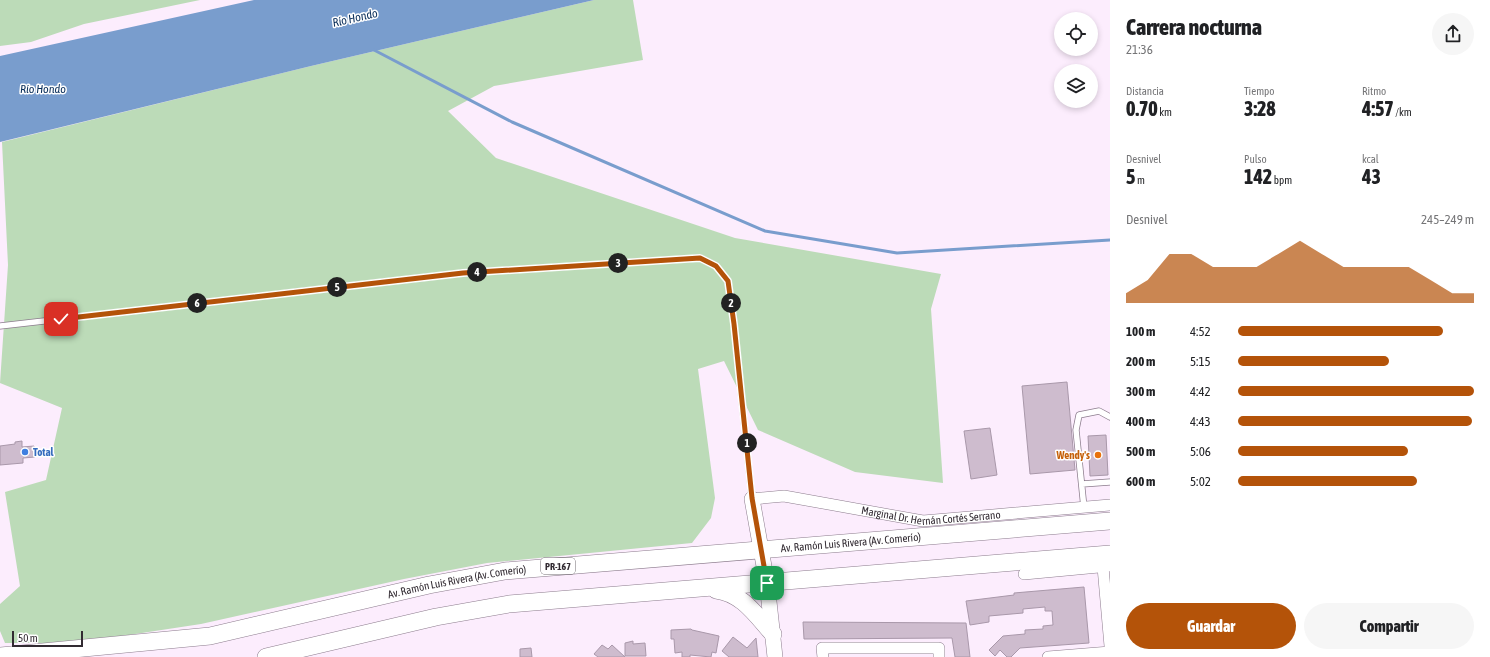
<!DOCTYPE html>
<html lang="es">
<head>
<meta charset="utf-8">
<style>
	body { margin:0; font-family:"Asap Condensed",sans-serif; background:#f6f6f6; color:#202124; height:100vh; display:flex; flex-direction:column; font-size:15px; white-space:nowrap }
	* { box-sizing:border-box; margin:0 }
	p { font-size:13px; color:#757577 }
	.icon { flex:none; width:22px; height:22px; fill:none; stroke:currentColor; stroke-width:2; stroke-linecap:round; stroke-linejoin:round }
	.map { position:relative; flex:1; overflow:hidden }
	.panel { display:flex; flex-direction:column; background:#fff; width:380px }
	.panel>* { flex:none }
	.buttons { position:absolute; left:1054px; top:12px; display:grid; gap:8px }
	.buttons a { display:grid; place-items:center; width:44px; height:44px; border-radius:50%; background:#fff; box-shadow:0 2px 6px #0003; font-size:20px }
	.scale { position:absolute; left:12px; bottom:10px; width:71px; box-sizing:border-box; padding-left:4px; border:2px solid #322b32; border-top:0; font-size:11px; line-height:14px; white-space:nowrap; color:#322b32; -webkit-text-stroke:3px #fff; paint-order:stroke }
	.pin { position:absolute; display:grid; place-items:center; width:34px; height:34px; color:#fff; margin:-17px; border-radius:8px; box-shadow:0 2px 6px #0006 }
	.km { position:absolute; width:20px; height:20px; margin:-10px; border-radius:50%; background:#222; color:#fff; font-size:11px; line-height:20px; text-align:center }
	.round { display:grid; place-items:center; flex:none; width:42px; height:42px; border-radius:21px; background:#f6f6f6 }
	.headline { display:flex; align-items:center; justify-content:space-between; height:68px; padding:0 16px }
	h1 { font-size:22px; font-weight:800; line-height:30px }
	.stats { display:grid; grid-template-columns:repeat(3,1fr); gap:6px; height:68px; padding:4px 16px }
	.stats div { display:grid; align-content:center }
	.stats b { font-size:20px; font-weight:800 }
	.stats small { font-size:11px; font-weight:400 }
	.stats p { font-size:11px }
	.chart { height:112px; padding:8px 16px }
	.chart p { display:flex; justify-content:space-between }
	.chart svg { width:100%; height:72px; margin-top:4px; fill:#b45309; opacity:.7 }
	.button { display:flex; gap:8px; margin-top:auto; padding:8px 16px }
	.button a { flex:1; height:46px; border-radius:24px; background:#b45309; color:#fff; font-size:16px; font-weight:800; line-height:46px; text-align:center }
	.button a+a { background:#f6f6f6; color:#202124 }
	ul { padding:0 16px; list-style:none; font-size:13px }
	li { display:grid; grid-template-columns:64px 48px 1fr; align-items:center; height:30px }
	li i { height:10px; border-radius:5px; background:#b45309 }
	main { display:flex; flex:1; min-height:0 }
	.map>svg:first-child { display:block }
	.green { fill:#bcdbb8 }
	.water { fill:#799dcd }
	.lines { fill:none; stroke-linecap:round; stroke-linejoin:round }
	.stream { stroke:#799dcd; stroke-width:3 }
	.building { fill:#cebcce; stroke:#a998aa }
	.lane-casing { stroke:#8c7c8d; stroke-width:7 }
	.street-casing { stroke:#8c7c8d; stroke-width:12 }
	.secondary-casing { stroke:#8c7c8d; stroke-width:16 }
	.primary-casing { stroke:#8c7c8d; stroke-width:18 }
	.lane { stroke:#fff; stroke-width:5.5 }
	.street { stroke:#fff; stroke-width:11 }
	.secondary { stroke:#fff; stroke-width:15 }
	.primary { stroke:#fff; stroke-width:17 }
	.route-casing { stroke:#fff; stroke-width:8 }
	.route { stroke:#b45309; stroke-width:5 }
	.shop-dot { fill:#3f7fe0; stroke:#fff; stroke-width:1.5 }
	.food-dot { fill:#e8710a; stroke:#fff; stroke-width:1.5 }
	.labels { text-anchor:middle; stroke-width:3; stroke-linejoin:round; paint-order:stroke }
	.shield { fill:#fff; stroke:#706b70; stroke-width:1 }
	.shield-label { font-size:10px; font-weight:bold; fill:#322b32 }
	.shop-label { font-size:11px; font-weight:bold; fill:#366cbe; stroke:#fff; text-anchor:start }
	.food-label { font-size:11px; font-weight:bold; fill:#c56008; stroke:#fff; text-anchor:end }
	.street-label { font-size:11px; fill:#322b32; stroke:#fff }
	.water-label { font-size:12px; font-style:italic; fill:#082d59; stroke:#fff }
</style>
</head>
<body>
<main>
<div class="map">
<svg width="1110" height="657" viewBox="0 0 1110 657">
	<rect width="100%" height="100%" fill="#fcedfd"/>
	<!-- green -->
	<path class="green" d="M0,0H200L84,24L31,42L0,46Z
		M594,0H633L643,60L494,86L448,111L496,158L735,238L941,274L931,309L943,483L855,472L758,430L724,361L698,369L715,498L711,518L692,543L487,563L404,579L201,624L76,643H5L0,631V604L20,586L5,492L46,480L62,408L0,383L8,265L2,142L311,66Z"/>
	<!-- water -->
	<path class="water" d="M254,0H594L311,66L0,142V56Z"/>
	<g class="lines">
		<!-- stream -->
		<path class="stream" d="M374,50L512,122L765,231L897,253L1110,240"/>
	</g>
	<!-- building -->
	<path class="building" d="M1067,382L1075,470L1030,474L1022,386Z
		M990,428L997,475L971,479L964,431Z
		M1106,435L1108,475L1090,476L1088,436Z
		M22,441V447L34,446L35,457L23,458V463L0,465V446L15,444V442Z
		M1084,587L1089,643L1020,648L1011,657H1007L1000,650L995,656L989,650L1003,636L1025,634V630L1043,629V626L1053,625L1052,611H1045V607L1023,609V613L989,616V622L970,625L966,601L1014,595V593Z
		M803,622L966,623L970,657H955L952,638L804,639Z
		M691,629L692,630L719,636L716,653L712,652L711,657L690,655V657H682V652L675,653L674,639H671V630Z
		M733,637L747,648L756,638L758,657H729L722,651Z
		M633,641V644L645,643L646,656H625V643Z
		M602,645L608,649L612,645L625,657H598L594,654Z
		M531,648L532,657H520V649Z"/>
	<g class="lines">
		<!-- lane casing -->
		<g class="lane-casing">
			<path id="lane" d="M0,326L463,273L700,258L716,266L728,281L734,324L752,499
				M1082,484L1110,482
				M1084,508L1076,430L1079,415L1099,411L1110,417"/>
		</g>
		<!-- street casing -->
		<g class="street-casing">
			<g id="street">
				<path id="s1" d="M752,499L784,496L923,521L1110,505"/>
				<path d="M1103,567L1110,646"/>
				<path d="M1024,574L1110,566"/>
				<path d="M823,657L822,648H939V657"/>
				<path d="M1048,657L1110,652"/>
			</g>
		</g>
		<!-- secondary casing -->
		<g class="secondary-casing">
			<path id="secondary" d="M752,499L767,583L775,657"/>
		</g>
		<!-- primary casing -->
		<g class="primary-casing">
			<g id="primary">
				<path d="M716,590C742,593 756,615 773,634"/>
				<path id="s2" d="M0,656L210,636L429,585L505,571L1110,521"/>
				<path d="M266,657L436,617L509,604L1110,554"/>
			</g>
		</g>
		<!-- lane -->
		<use href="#lane" class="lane"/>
		<!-- street -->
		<use href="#street" class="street"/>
		<!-- secondary -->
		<use href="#secondary" class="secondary"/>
		<!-- primary -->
		<use href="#primary" class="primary"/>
	</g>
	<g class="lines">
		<!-- route casing -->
		<g class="route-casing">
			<path id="route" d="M61,319L463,273L700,258L716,266L728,281L734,324L752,498L767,583"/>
		</g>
		<!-- route -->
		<use href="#route" class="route"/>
	</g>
	<!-- markers -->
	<circle class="shop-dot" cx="25" cy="452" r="4"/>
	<circle class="food-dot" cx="1098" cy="455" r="4"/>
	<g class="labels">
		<!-- shield labels -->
		<rect class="shield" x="541" y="558" width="34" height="16" rx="3"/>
		<g class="shield-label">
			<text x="558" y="570">PR-167</text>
		</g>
		<!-- shop labels -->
		<g class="shop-label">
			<text x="33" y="456">Total</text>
		</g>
		<!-- food labels -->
		<g class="food-label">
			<text x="1090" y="459">Wendy's</text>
		</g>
		<!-- street labels -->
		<g class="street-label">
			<text dy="4" stroke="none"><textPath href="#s1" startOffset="181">Marginal Dr. Hernán Cortés Serrano</textPath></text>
			<text dy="4" stroke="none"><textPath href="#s2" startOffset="860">Av. Ramón Luis Rivera (Av. Comerío)</textPath></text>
			<text dy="4" stroke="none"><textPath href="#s2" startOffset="464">Av. Ramón Luis Rivera (Av. Comerío)</textPath></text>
		</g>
		<!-- water labels -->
		<g class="water-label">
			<text transform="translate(355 18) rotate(-13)" y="4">Río Hondo</text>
			<text x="43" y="93">Río Hondo</text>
		</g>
	</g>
</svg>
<div class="buttons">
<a><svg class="icon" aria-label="locate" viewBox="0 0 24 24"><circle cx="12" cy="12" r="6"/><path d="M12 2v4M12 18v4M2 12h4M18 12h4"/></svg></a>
<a><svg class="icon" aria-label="layers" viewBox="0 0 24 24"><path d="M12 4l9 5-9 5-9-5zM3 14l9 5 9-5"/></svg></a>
</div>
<div class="scale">50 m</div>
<div class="pin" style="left:767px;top:583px;background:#1e9e55"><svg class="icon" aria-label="arrive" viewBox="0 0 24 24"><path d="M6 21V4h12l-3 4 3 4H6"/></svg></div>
<div class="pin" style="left:61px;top:319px;background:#d93025"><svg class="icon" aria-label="check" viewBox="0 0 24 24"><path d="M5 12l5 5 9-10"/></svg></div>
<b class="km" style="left:747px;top:443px">1</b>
<b class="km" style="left:731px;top:303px">2</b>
<b class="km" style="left:618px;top:263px">3</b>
<b class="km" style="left:477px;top:272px">4</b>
<b class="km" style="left:337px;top:287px">5</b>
<b class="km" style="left:197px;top:303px">6</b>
</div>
<section class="panel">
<div class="headline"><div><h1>Carrera nocturna</h1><p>21:36</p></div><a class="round"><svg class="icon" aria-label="share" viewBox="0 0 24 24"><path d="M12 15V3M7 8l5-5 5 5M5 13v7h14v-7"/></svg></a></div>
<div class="stats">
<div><p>Distancia</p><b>0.70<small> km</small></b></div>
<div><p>Tiempo</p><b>3:28</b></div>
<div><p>Ritmo</p><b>4:57<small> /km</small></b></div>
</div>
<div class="stats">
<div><p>Desnivel</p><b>5<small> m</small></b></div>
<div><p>Pulso</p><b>142<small> bpm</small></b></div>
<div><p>kcal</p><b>43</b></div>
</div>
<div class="chart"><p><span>Desnivel</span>245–249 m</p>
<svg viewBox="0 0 160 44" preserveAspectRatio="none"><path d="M0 44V38L10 30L20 14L30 14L40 22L50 22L60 22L70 14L80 6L90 14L100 22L110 22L120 22L130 22L140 30L150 38L160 38V44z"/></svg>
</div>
<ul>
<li><b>100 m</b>4:52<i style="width:87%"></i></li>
<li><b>200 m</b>5:15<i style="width:64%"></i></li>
<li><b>300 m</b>4:42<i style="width:100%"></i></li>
<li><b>400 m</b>4:43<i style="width:99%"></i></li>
<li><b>500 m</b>5:06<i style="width:72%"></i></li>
<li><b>600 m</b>5:02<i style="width:76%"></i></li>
</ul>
<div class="button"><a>Guardar</a><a>Compartir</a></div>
</section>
</main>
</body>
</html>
